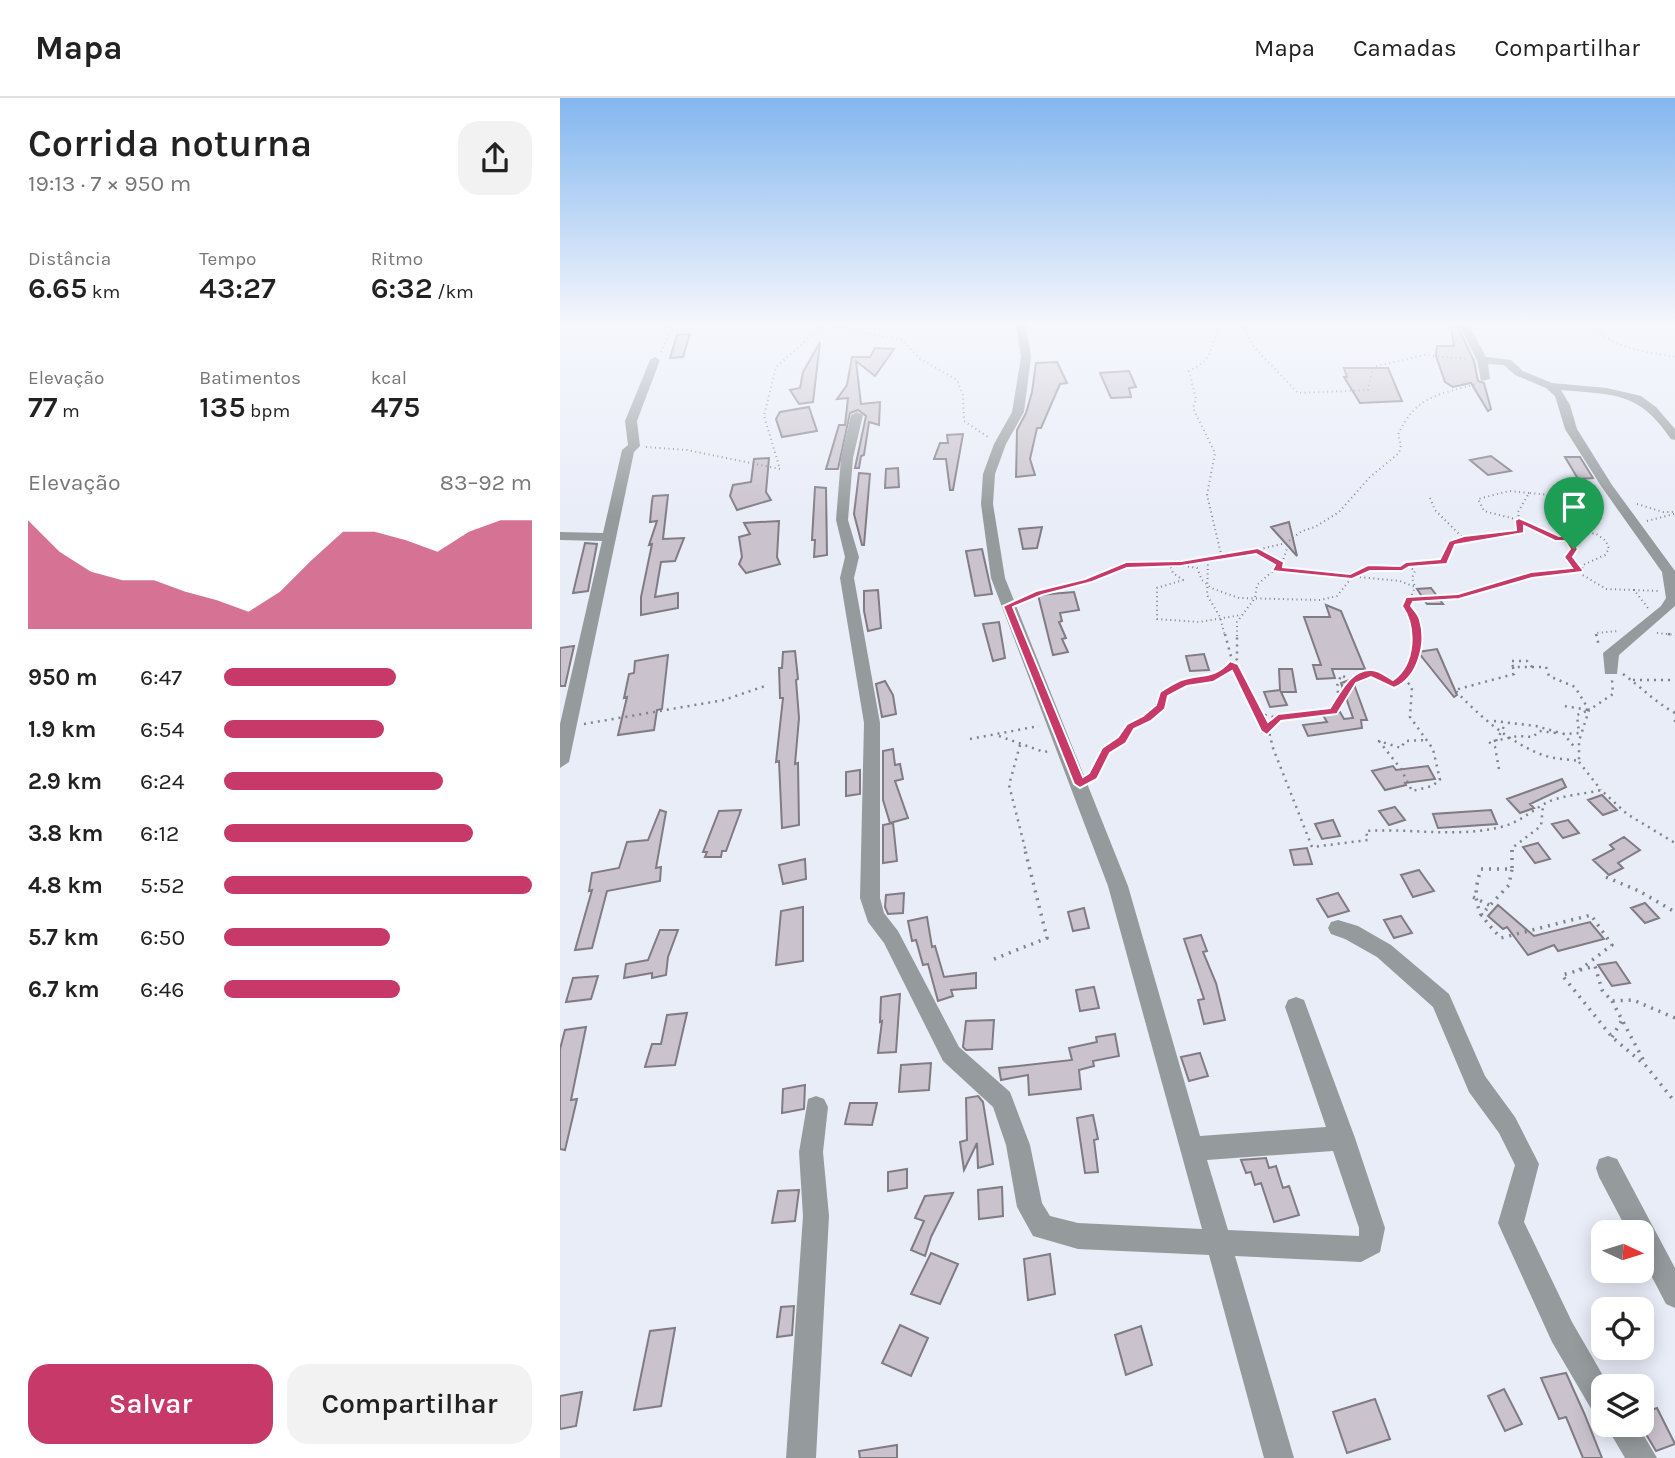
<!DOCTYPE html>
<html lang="pt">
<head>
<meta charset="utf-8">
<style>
	body { margin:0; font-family:Karla,sans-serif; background:#f2f2f2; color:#222; height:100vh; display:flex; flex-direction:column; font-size:26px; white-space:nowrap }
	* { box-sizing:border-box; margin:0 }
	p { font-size:23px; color:#767676 }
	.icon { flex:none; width:38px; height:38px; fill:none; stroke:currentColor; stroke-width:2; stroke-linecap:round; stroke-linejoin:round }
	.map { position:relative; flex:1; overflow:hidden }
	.side { display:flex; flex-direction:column; background:#fff; width:560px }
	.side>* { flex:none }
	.needle { width:46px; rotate:94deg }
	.buttons { position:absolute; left:1031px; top:1122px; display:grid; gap:14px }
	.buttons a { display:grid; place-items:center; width:63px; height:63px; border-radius:14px; background:#fff; box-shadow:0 4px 18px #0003; font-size:35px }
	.pin { position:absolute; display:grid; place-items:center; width:60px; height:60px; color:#fff; margin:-72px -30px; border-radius:50% 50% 50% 0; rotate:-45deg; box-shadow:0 0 7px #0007 }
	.pin .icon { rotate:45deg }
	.round { display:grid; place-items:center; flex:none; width:74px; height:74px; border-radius:21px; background:#f2f2f2 }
	.head { display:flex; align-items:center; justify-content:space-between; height:119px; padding:0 28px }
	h1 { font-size:38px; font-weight:600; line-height:52px }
	.figures { display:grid; grid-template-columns:repeat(3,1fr); gap:10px; height:119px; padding:7px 28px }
	.figures div { display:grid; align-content:center }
	.figures b { font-size:30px; font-weight:600 }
	.figures small { font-size:19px; font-weight:400 }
	.figures p { font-size:19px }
	.chart { height:196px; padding:14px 28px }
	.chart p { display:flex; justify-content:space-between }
	.chart svg { width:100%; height:126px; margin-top:7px; fill:#c63968; opacity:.7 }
	.cta { display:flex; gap:14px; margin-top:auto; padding:14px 28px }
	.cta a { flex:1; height:80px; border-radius:21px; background:#c63968; color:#fff; font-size:28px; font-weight:600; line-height:80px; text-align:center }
	.cta a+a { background:#f2f2f2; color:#222 }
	ul { padding:0 28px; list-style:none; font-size:23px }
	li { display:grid; grid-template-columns:112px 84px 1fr; align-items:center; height:52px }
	li i { height:18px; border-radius:9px; background:#c63968 }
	header { display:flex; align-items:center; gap:42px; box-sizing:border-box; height:98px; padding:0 35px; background:#fff; border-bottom:2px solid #e0e0e0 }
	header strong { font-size:33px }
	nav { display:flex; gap:38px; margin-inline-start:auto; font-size:24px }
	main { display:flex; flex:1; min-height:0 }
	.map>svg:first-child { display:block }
	.building { fill:#cac3cd; stroke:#817b84; stroke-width:2 }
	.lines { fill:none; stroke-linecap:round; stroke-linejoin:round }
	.path-far2 { stroke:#80838a; stroke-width:2; stroke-dasharray:1 3.5; stroke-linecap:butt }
	.path-far1 { stroke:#80838a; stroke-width:2.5; stroke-dasharray:2 5; stroke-linecap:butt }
	.path { stroke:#80838a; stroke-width:3.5; stroke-dasharray:2 6; stroke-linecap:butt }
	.street { fill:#959a9c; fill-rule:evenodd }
	.route { fill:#c63968; stroke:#fff; stroke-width:2; fill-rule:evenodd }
</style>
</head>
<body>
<header>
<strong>Mapa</strong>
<nav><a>Mapa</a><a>Camadas</a><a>Compartilhar</a></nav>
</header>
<main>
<section class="side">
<div class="head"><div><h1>Corrida noturna</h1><p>19:13 · 7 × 950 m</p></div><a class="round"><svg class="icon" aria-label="share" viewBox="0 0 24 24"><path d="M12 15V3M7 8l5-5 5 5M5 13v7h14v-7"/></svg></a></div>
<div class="figures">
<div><p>Distância</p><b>6.65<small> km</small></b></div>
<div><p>Tempo</p><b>43:27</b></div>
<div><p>Ritmo</p><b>6:32<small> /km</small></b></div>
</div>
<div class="figures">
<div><p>Elevação</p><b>77<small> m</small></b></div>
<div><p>Batimentos</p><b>135<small> bpm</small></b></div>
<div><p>kcal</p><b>475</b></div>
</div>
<div class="chart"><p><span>Elevação</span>83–92 m</p>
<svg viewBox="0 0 160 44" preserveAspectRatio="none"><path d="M0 44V6L10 17L20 24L30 27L40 27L50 31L60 34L70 38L80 31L90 20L100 10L110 10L120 13L130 17L140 10L150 6L160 6V44z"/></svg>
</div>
<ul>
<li><b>950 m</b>6:47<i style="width:56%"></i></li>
<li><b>1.9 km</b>6:54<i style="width:52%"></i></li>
<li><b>2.9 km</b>6:24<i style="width:71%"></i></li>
<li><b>3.8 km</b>6:12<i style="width:81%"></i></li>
<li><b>4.8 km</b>5:52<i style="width:100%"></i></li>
<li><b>5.7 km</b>6:50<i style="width:54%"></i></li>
<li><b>6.7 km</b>6:46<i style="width:57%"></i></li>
</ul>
<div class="cta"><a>Salvar</a><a>Compartilhar</a></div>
</section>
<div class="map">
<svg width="1115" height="1360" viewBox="0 0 1115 1360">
	<rect width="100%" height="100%" fill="#e9edf8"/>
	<!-- building -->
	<path class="building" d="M891,227H897L914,263L918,283L924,285L931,311L928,313L911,285L893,289L885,284L876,258L877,248H894Z
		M130,236L123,259L110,260L117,237Z
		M260,244L253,304L239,306L230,292L240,290L243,274Z
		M315,250L334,251L315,278L296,263L301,306L320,304L319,327L309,324L304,357L301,358L299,370H295L306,318L298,312L290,315L278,371H266L279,327H285L288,300L277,301L287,287L292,259H310Z
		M497,264L507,285L500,286L481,330H477L470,361L475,377L456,379L457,332L466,315L472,294L476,265Z
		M784,270H828L842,303L800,305L784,279H787Z
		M569,273L576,289L569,290L571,299L551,300L540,275Z
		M249,309L257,333L222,339L216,321L220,314Z
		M403,336L393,392H390L386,361H374L380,345H388L387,337Z
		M931,358L951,373L928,377L910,362Z
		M1005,359H1020L1033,380L1018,381Z
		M209,360L206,394L211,402L177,412L170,398L173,387L191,384L194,361Z
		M338,370L339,389L325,390L326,371Z
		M299,375L310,376L304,447H302L294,416Z
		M255,389L266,390L267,457L254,459L255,442H252Z
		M108,397L103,441L124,440L115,463L101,464L95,499L118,495V510L81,517V499L92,446L89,447L97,423L90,424L92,403L93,398Z
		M219,423L217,459L220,466L186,475L179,466L182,459L179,439L190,436L184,425Z
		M729,424L737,458L711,429Z
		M482,429L477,450L463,451L459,431Z
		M25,445L37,446L28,493L13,495Z
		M422,451L432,496L415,498L406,453Z
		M871,490L883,506H867L857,491Z
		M318,492L321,530L308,533L304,513V493Z
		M514,494L519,512L500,515L502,523L499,524L506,540L502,541L508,554L493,557L478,497Z
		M766,507L781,513L805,571H772L775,580L757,581L753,567H761L744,519H770Z
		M439,524L445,560L433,563L423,526Z
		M14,548L5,588H0V550Z
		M877,551L897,597L894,599L858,554Z
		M235,553L238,581L236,582L239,620L235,666L238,665L239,727L222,730L219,663L216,664L223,600H220L219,570H222L223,554Z
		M644,556L649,572L630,573L626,558Z
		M108,557L102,611L97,612L94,632L58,637L67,599L64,600L69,576L74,575L75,563Z
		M719,571H732L736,594H721L727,607L710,609L704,594L720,592Z
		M792,581L807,622H801L802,630L748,638L743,627L767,624L763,617L780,614L784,621L793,620L781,585Z
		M325,583L333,597L336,616L322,619L316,586Z
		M333,651L335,667L340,666L343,681L335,683L348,720L330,725L323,702V653Z
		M833,668L836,672L868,668L875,681L845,685L846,687L825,692L812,673Z
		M300,672V696L286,698V674Z
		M1002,681L1006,689L970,706L974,710L960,715L947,701Z
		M1042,697L1057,712L1043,717L1028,702Z
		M835,709L845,722L829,727L819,713Z
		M100,712L106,714L96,770L101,769L100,783L47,793L32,850L15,852L32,792L29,793L32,775L59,770L67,744L88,742Z
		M181,712L166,753H162L161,759H145L147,754H143L159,713Z
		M931,712L937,726L878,730L873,716Z
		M773,722L780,738L762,741L755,726Z
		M1008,722L1019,735L1003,740L992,726Z
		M333,725L337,763L323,765V727Z
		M1064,739L1080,752L1058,765L1063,770L1049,777L1033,762L1054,751L1050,747Z
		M978,745L990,761L975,765L963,749Z
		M747,750L752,766L734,767L730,752Z
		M245,761L246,781L223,786L219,767Z
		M859,772L874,793L853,799L841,777Z
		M344,795L343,815L328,816L325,809L326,797Z
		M778,795L789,813L768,819L757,801Z
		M1085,805L1099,820L1085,825L1071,810Z
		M938,807L974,838L1030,824L1044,841L998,853L994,847L968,857L947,829L943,831L928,818Z
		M243,809V863L216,867L221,813Z
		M524,810L529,830L513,833L508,814Z
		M841,818L852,835L834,840L824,822Z
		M367,819L372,849L375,848L384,879L416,875V890L391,892L393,898L378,903L368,866L363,867L356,842L352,843L348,823Z
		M100,832H118L108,859L106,877L92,880V875L64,880L66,866L88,862Z
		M641,837L647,853L643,854L656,885L665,922L644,926L638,902L644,901L624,841Z
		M1056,864L1070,885L1052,888L1038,867Z
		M38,878L31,901L6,904L13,880Z
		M534,889L539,910L520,913L516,892Z
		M340,896L336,954L318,955L322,923L320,924L321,899Z
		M127,915L115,967L85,969L92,946H101L107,917Z
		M434,922L432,951L406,952L403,949L406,923Z
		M26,929L11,1002L17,1001L5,1052L0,1051V951L5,932Z
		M555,936L559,958L533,963L534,968L519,972L521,991L469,997L468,977L441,982L439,970L512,962L509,950L537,944L536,939Z
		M640,955L648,978L629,983L621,959Z
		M371,965L369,992L339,994L341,967Z
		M245,987L244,1011L222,1015L223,991Z
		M418,998L423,1004L433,1066L418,1070L417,1045L404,1072L400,1044L407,1042L406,1000Z
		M290,1005H317L312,1027L285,1026Z
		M533,1017L538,1041L534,1042L538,1074L525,1075L517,1020Z
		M706,1060L709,1070L716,1068L723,1090L729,1088L739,1117L714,1124L701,1085L695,1087L691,1074L686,1075L681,1062Z
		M347,1071V1090L328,1093V1074Z
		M442,1089L443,1118L419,1121L418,1092Z
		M239,1092L235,1123L212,1125L218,1093Z
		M393,1095L371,1139L365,1158L351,1152L364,1123L355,1120L365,1098Z
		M371,1155L398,1166L380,1206L351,1196Z
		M490,1156L495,1196L468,1202L464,1161Z
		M234,1208L232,1237L217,1239L221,1209Z
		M340,1227L368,1240L351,1278L322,1265Z
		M581,1228L592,1267L566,1277L555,1237Z
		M115,1230L101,1308L74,1312L90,1233Z
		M1006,1275L1024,1315L1042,1360H1023L1006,1319L999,1321L981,1280Z
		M944,1291L962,1326L945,1333L928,1298Z
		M22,1294L16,1328L0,1331V1298Z
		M815,1301L830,1341L787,1355L773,1314Z
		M1097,1310L1115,1346L1096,1353L1080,1326L1082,1315Z
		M337,1347V1360H300L299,1353Z"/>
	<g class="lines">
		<!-- path-far2 -->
		<path class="path-far2" d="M270,227L342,242L359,260L397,282L403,297L404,323L428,339
			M662,227C646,249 659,258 629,273L636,301L633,310L655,355L647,397L662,460
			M677,227L684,231L694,249L738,295L808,292L813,269L864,257L907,261
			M1031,227C1052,251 1085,253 1115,259
			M101,254L110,233L108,227
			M86,349L127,352L220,371L204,318L216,269L264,227
			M969,395L949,393L918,401L924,413L959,422L998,441L1035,435L1046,443L1049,451L1045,457L1023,467L1021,476L1046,491L1074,492L1088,510
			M870,400L875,412L904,441
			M1077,406L1103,414H1115
			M1087,423L1114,416
			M1007,440L1014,451L1008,459L1018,471
			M700,454L721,466
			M648,462L647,497L660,519L665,538
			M609,465L613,475L623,482L597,490V521L639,524L681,517
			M619,467L637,470L642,482L651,490L679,500L760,502L777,498L796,474L808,470H842L846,466
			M715,471L722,465L729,444
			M1074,492L1098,493
			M463,501L528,482L566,467L662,460L726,445L742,433L755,429L779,414L810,379L839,355L841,347L838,337C856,297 878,297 916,286
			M850,501L855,489
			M1097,535L1115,537
			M677,538V524L695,500L697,487L715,471L840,483L855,489L852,480L855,473L846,466L884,464L892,445L961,434L958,414L969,395L1042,402
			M857,538L853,517L847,508L850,501L899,498L971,477L1019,472
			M1037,538L1036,535L1058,533"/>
		<!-- path-far1 -->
		<path class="path-far1" d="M665,536L673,566L704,628
			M857,536C856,557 849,573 834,587L811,575L792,583L781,577L777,588L780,607L774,613L718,620L705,617L713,650L752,749L808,742L806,733C851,730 896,740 941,729C959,725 972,712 988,704C1003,697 1025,696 1041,692L1067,716L1115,745
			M1036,536L1039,548
			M1108,536L1115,537
			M952,563H967L972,569H953Z
			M953,569L954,576L895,592C918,617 948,643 980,656C992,661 1006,661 1019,663V643L1029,612
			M972,569H986L989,578L1015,589L1029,612L1053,596L1052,582
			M1063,576C1082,590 1095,604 1115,615
			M843,580L852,589L850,619L873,651L880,682L872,688L852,693L841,671L819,643L841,650L845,643L867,642
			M1073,582H1115
			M781,605L792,583
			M1115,622V625
			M934,623L976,628L1004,636L1019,635L1017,617L1029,612L1004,608
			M24,626L164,602L208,587
			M708,632L717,621
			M1003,635L1016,651
			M439,638L484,654L489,653
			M410,641L479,628
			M936,643L946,625
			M460,647L449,687L466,754
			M1019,664L1041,692
			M939,671L935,649L929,644L958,638L973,639L979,633L996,635
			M531,679L546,652L562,642L571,628L587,620L601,608L603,596C628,583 657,582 677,561V536
			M952,754V750L981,728L983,708"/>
		<!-- path -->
		<path class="path" d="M952,752V771H921C910,805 918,816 941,840L1031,817L1052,847L1018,873
			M1046,779L1079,793L1115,814
			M913,799L931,808
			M920,818L949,787L952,771
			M434,861L487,840L465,752
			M1052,903L1085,965
			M1115,920L1073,902L1052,903L1042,892L1035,868L1002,877L1052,939L1086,968L1115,1004
			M1052,939L1062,922"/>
		<!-- street -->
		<path class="street" d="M456,227H466L471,259L464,314L446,346L435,376L433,406L445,480L568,788L640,1038L766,1029L725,909L728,902L736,899L744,902L795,1040L825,1130L820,1154L801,1164L675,1158L734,1360H704L649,1157L518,1151L473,1138L457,1109L446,1047L433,1009L383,963L324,845L308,824L300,800L304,625L280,480L285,459L276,422L281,360L291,317L297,314L303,317L293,360L288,422L299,459L294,480L320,625V800L324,815L338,833L399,949L450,994L470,1047L482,1105L490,1118L518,1125L642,1131L548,788L431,480L421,406L423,376L434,346L452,314L461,259ZM773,1053L799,1130V1138L668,1132L647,1062Z
			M899,227H909L926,259L951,262L963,273L992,285L1047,290L1081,298L1096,309L1115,331V342L1111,341C1078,293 1055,297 1001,292L1010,307L1017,331L1052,387L1115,473V508L1059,557L1057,576H1045L1043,555L1101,508L1106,500L1102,474L1041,388L1005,331L995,298L986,290L955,277L944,267L928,266L930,281L921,283L917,262Z
			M95,259L100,262L77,323L80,348L74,354L9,664L0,670V626L42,443L0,442V434L43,435L62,352L68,347L65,323L90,262Z
			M778,822L798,828L831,847L889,896L925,978L955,1019L979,1066L964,1124L1012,1224L1049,1288H1043V1318L1033,1314L992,1244L942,1134L938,1125L955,1067L939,1035L909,994L873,909L817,859L785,841L771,836L768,830L771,824Z
			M256,998L264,1001L268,1009L263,1054L269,1118L256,1360H226L243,1118L239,1054L248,1001Z
			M1048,1058L1057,1061L1115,1170V1210L1106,1206L1082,1160V1134H1068L1039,1079L1036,1070L1039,1061Z
			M1045,1326H1077L1097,1360H1065Z"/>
	</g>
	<!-- sky -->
	<linearGradient id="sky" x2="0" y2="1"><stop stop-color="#83b6ef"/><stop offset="0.54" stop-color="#f5f7fc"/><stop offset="1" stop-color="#f5f7fc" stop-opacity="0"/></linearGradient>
	<rect width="1115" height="418" fill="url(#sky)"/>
	<!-- route -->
	<path class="route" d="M959,420L999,438H1010L1018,451L1013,459L1023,472L1022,474L972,480L899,501L853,504L851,508C854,512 859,517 860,522C867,546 858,580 834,590L811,579L796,585L777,616L721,623L707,637L701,633L672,573L653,584L627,588L608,598L605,611L591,623L574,631L566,645L550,655L537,681L520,690L514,686L443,508L476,493L525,481L566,464L621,463L698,450L724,464L723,469L790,476L808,467L840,468L846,464L880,461L889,443L904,438L956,432L955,422ZM964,428L995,443H1005L1010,451L1004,459L1012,470L971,474L898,496L846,499L842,508C856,528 856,566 833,582C827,579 819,572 812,572C791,570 780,595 770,610L718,616L708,624L678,566L670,563C653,582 641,575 621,582C614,585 606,590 600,594L596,607L583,618L567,626L558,639L542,650L529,675L523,679L453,509L482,497L532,484L567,470L621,468L696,456L715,467L712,473L792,481L810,473H842L849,469L887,466L895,447L964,435Z"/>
</svg>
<div class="buttons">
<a><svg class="needle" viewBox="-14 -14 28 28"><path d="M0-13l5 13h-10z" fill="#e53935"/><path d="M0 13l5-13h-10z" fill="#767676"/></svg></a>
<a><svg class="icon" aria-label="locate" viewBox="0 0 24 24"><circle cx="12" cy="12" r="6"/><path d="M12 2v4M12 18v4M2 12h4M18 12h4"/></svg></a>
<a><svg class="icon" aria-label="layers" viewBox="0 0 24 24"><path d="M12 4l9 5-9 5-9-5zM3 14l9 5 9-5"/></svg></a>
</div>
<div class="pin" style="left:1014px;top:451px;background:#1e9e55"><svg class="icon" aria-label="arrive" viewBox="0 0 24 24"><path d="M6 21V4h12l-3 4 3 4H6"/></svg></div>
</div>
</main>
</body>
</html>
